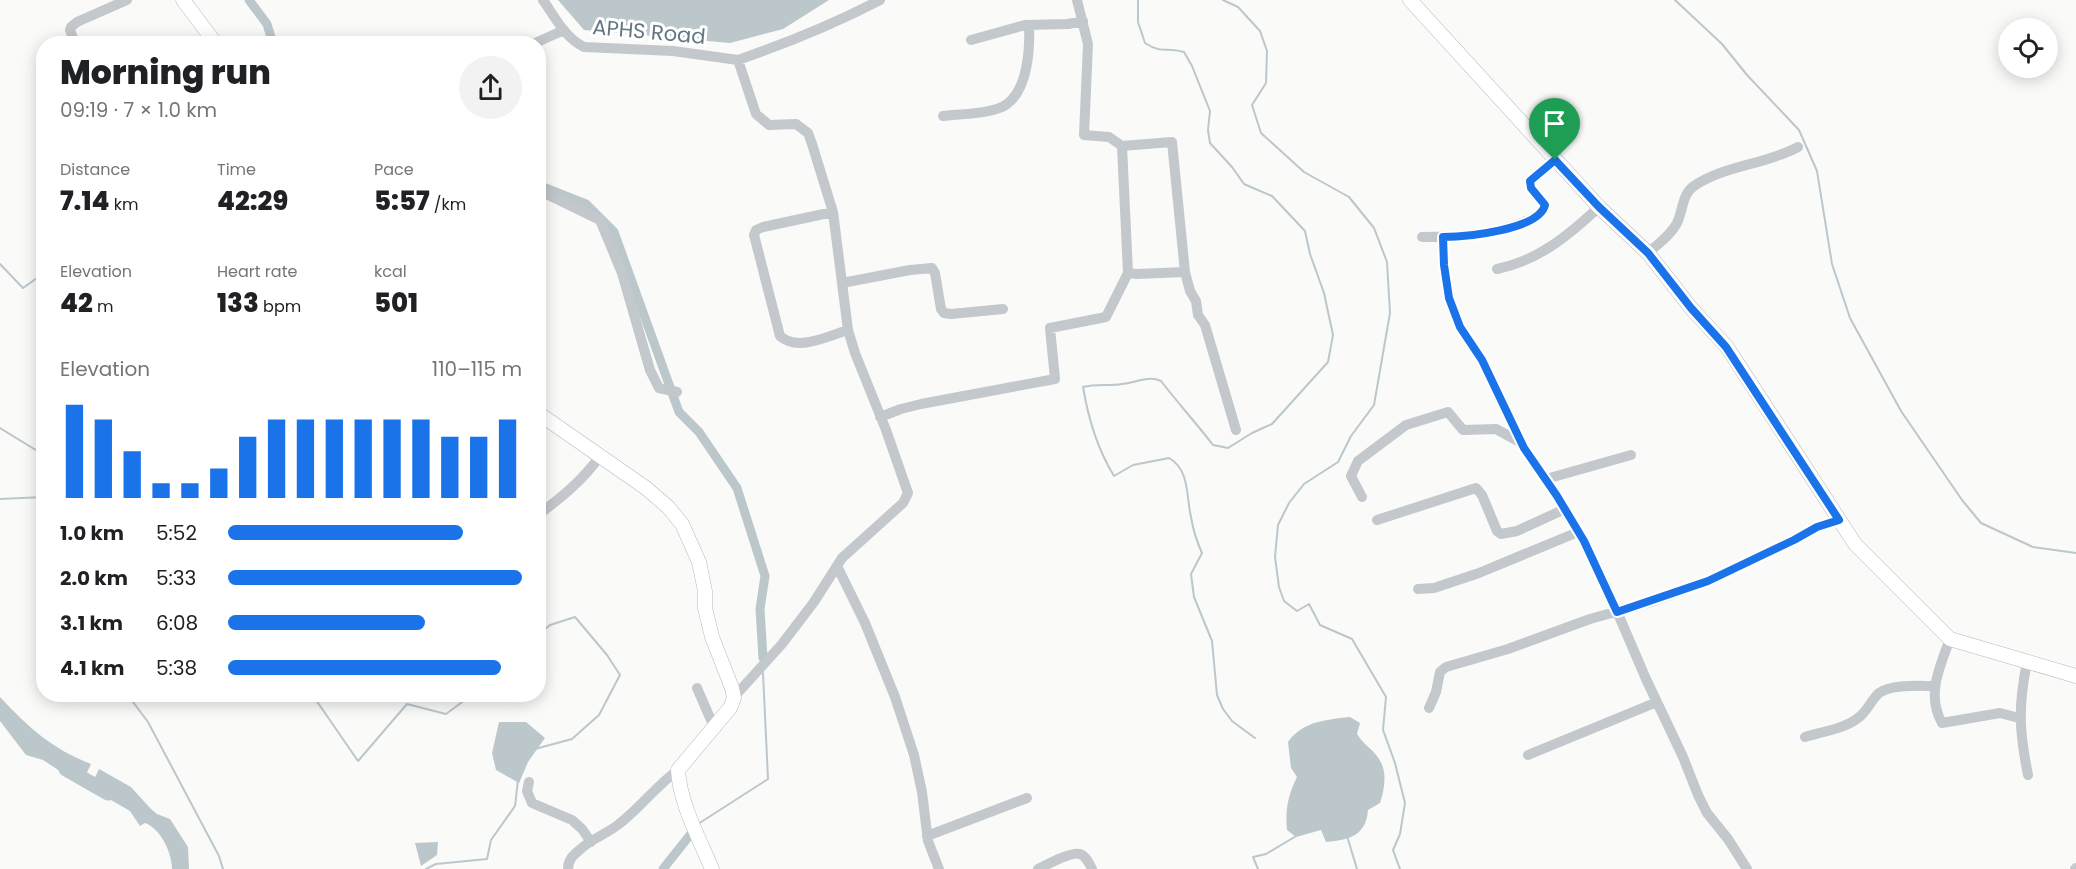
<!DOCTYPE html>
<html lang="en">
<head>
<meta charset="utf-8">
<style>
	body { margin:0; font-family:Poppins,sans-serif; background:#f2f2f2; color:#202124; height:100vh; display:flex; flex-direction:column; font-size:22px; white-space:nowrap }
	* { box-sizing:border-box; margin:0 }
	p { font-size:20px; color:#757577 }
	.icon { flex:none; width:33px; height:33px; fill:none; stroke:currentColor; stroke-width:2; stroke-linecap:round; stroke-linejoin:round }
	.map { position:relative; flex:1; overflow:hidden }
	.side { position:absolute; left:36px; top:36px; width:510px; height:666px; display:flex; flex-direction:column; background:#fff; border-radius:24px; box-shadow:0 3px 15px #0003 }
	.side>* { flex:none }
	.fabs { position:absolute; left:1998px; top:18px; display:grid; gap:12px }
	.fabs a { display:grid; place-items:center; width:60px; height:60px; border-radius:50%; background:#fff; box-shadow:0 3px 15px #0003; font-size:30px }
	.pin { position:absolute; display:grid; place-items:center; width:51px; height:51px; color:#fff; margin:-62px -26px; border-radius:50% 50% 50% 0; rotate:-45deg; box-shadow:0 0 6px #0007 }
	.pin .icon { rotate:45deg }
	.round { display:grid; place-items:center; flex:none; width:63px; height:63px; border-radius:32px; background:#f2f2f2 }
	.summary { display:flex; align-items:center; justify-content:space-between; height:102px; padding:0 24px }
	h1 { font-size:33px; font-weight:800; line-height:45px }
	.figures { display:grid; grid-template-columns:repeat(3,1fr); gap:9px; height:102px; padding:6px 24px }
	.figures div { display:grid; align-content:center }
	.figures b { font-size:26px; font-weight:800 }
	.figures small { font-size:16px; font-weight:400 }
	.figures p { font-size:16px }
	.chart { height:168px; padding:12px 24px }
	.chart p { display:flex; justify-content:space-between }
	.chart svg { width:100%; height:108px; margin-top:6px; stroke:#1a73e8; stroke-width:6 }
	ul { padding:0 24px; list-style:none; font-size:20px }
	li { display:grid; grid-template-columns:96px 72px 1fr; align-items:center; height:45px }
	li i { height:15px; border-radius:8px; background:#1a73e8 }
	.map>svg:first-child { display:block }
	.water { fill:#bbc7cb }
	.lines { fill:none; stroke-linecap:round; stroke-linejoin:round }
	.stream { stroke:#bbc7cb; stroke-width:2 }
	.canal { stroke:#bbc7cb; stroke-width:9 }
	.river { stroke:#bbc7cb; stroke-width:15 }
	.secondary-casing { stroke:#b3babf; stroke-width:15 }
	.street { stroke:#c3c8cc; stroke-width:10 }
	.secondary { stroke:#fff; stroke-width:14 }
	.route-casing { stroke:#fff; stroke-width:12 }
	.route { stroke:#1a73e8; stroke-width:8 }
	.labels { text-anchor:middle; stroke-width:6; stroke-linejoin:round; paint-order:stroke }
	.street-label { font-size:21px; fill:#657683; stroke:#fff }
</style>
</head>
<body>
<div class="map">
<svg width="2076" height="869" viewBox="0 0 2076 869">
	<rect width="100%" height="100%" fill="#fafaf8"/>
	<!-- water -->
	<path class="water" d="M558,0H829L783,29L730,43L584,30Z
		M0,697C28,727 52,749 91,764L81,785L43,760L26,755L0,721Z
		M1350,717L1360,723L1357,734C1364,745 1370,747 1377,756C1388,770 1385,787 1380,803L1368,810C1366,836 1349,840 1326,842L1321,830L1296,837L1287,830C1285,810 1288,795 1297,777L1291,768L1288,742C1303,721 1325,720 1350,717Z
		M499,722H526L545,738L528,762L519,783L496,770L492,753Z
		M99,769L131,787L150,808L157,814L170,819L188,847L189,869H172C172,853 161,829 145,823L140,826L130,811L90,788Z
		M438,842L437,855L421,866L415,843Z"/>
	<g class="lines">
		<!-- stream -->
		<path class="stream" d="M1138,0V22L1145,43C1162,54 1166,47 1184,52L1192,66L1210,111L1208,130L1210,143L1232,167L1244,184L1272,196L1305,231L1310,254L1324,293L1333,335L1328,362L1272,424L1252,433L1228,448L1213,445C1196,423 1178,403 1161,381C1148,375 1135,383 1122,384C1109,386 1096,384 1083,387C1088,417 1098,450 1114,476L1133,465L1169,458C1190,470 1186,496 1191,517C1193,529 1197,542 1202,553L1191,574L1194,597L1212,641L1217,695L1223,709L1232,721L1255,738
			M1223,0L1238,7L1260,31L1267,51L1266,83L1252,105L1261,133L1304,172L1349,197L1374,228L1387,262L1390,313L1374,405L1351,436L1338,462L1304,484L1289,503L1278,525L1275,557L1279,587L1284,601L1297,611L1309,604L1320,625L1352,639L1386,697L1383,730L1395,763L1405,803L1400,834L1393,850L1400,869
			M1675,0L1722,44L1747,75L1799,130L1817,171L1832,264L1850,318L1901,411L1962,500L1981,523L2033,547L2076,553
			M0,264L23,288L44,273
			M0,428L44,455
			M0,499L44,497
			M127,694L148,722L219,856L223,869
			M325,694L316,700L358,761L407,704L446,714L473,694
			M535,749L572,739L599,715L620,675L607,655L575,617L550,625L538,635
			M698,824L768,779L763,673
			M1347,836L1357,869
			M426,869L436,864L487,859L491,840L515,806L518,780
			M1258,869L1253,857L1266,854L1298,835"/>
		<!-- canal -->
		<path class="canal" d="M249,0L267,24L273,44
			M538,185L586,204L614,232L679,412L699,432L737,488L765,576L760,609L763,658
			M663,869L690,835"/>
		<!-- river -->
		<path class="river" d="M66,769L108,793"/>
		<!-- secondary casing -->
		<g class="secondary-casing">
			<path id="secondary" d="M183,0L216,44
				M1410,0L1599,207L1648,253L1691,308L1727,347L1855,544L1950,639L2076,676
				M538,413L646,488L668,507L682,524L699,562L705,591V608L712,637L732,688L734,698L730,708L678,770C680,804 699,838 712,869"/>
		</g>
		<!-- street -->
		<path class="street" d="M543,0C555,17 565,38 584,47L673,51L738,60
			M1077,0L1088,44L1084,135L1109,137L1122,146L1128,273L1137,274L1185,272L1190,291L1196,301L1198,315L1205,325L1236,430
			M971,40L1025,25L1068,24L1083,21
			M75,44L70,30L71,27L77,22L127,0
			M533,44L564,30
			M943,116C960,114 994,114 1007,104C1028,89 1030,48 1029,25
			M1122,146L1172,142L1185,272
			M538,190L600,220L622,273L650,370L659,388L677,392
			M833,212L763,227L756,230L754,235L780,336C798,352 828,336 848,330
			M1422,237C1458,237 1490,236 1524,222C1532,218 1542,216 1545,205L1531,188L1530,181L1555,160
			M1443,237L1444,265L1450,298L1460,328L1482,360L1524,448L1557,496L1584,541L1607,588L1646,679L1683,757L1698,795L1707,813L1728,839L1747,869
			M1648,253C1658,244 1671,235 1677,223C1683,211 1682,194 1694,186C1725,165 1765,165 1798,147
			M1497,269C1538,261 1569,235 1599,207
			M842,283L910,270L932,268L935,273L941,309L944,313L951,314L1003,309
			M880,417L901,409L921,404L1055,379L1050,328L1106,317L1128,273
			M1546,479L1631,455
			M1362,497L1351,476L1358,461L1406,425L1448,412L1463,430L1496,429L1520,442
			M538,515C562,497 583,480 600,456
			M1377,520L1476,488L1482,495L1497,531L1501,534L1517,531L1565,509
			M837,566L865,623L895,697L914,755L922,792L928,841L939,869
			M1418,589L1434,588L1479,573L1578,532
			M1950,639C1940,666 1926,695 1942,723L2000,713L2019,718
			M2027,662C2018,707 2019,730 2028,775
			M697,688L714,727
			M734,697L782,644L814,602L842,558L903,503L908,493L886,430L855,353L848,330L833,212L812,144L808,133L796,124L769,125L756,114L738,60C787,43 834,24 880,0
			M1429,708L1436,692L1440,672L1446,667L1508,649L1590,619L1651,602L1708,581L1794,540L1817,527L1839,520
			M1805,737C1821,732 1844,729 1858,718C1867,712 1871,700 1879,693C1891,684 1920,686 1935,686
			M1528,755L1657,702
			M529,782L527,791L532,803L572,820L582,829L591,842
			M927,836L1027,798
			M568,869C568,858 575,854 583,847C594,838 608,833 619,824C640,808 656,786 678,770
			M1038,869C1046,865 1072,851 1080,854C1086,856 1089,863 1092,869
			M2075,869L2076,868"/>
		<!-- secondary -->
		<use href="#secondary" class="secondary"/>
	</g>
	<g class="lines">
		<!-- route casing -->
		<g class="route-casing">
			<path id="route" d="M1555,160L1599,207L1648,253L1691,308L1726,347L1839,520L1817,527L1794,540L1708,581L1617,612L1584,541L1557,496L1524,448L1482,360L1460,327L1449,298L1444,265L1443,237C1465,237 1539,230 1545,205L1531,188L1530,181Z"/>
		</g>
		<!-- route -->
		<use href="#route" class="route"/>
	</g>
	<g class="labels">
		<!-- street labels -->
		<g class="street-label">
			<text transform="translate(649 32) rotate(5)" y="7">APHS Road</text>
		</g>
	</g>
</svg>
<div class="fabs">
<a><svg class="icon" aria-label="locate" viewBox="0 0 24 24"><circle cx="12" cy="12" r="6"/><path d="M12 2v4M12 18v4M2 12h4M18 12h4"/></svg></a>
</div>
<div class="pin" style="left:1555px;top:160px;background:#1e9e55"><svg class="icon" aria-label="arrive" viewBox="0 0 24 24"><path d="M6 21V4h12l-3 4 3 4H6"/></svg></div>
<section class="side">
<div class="summary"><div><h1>Morning run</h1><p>09:19 · 7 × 1.0 km</p></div><a class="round"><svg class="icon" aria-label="share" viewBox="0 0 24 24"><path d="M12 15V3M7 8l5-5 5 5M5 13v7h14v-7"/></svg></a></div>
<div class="figures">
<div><p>Distance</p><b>7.14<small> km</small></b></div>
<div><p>Time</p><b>42:29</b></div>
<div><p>Pace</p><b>5:57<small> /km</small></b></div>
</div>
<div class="figures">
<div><p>Elevation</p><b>42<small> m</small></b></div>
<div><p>Heart rate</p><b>133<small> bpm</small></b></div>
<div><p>kcal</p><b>501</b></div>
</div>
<div class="chart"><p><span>Elevation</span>110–115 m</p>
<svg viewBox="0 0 160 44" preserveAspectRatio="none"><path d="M5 44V6M15 44V12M25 44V25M35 44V38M45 44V38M55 44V32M65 44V19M75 44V12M85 44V12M95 44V12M105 44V12M115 44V12M125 44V12M135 44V19M145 44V19M155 44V12"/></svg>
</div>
<ul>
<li><b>1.0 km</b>5:52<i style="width:80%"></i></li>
<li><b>2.0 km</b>5:33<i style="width:100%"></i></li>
<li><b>3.1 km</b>6:08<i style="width:67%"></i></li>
<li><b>4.1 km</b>5:38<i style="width:93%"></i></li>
</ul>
</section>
</div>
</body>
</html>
